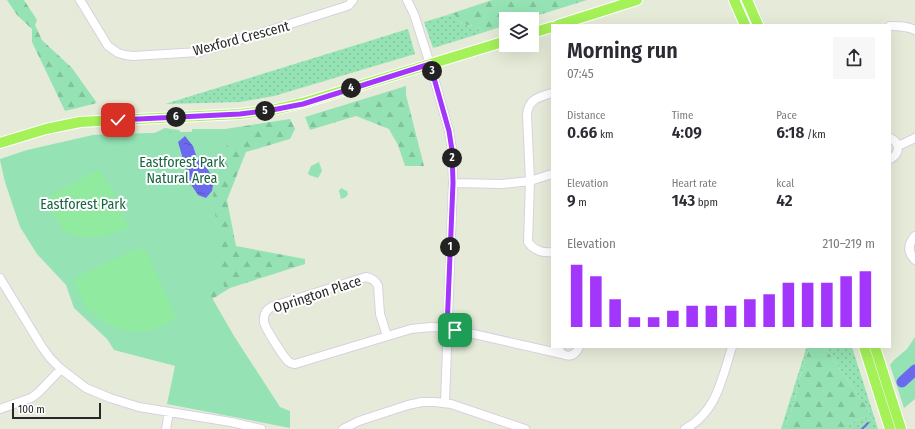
<!DOCTYPE html>
<html lang="en">
<head>
<meta charset="utf-8">
<style>
	body { margin:0; font-family:"Fira Sans Condensed",sans-serif; background:#f7f7f7; color:#2b2b33; height:100vh; display:flex; flex-direction:column; font-size:15px; white-space:nowrap }
	* { box-sizing:border-box; margin:0 }
	p { font-size:13px; color:#7c7c81 }
	.icon { flex:none; width:22px; height:22px; fill:none; stroke:currentColor; stroke-width:2; stroke-linecap:round; stroke-linejoin:round }
	.map { position:relative; flex:1; overflow:hidden }
	.drawer { position:absolute; left:551px; top:24px; width:340px; height:324px; display:flex; flex-direction:column; background:#fff; border-radius:0px; box-shadow:0 4px 16px #0002 }
	.drawer>* { flex:none }
	.controls { position:absolute; left:499px; top:12px; display:grid; gap:8px }
	.controls a { display:grid; place-items:center; width:40px; height:40px; border-radius:0px; background:#fff; box-shadow:0 4px 16px #0002; font-size:20px }
	.scale { position:absolute; left:12px; bottom:10px; width:89px; box-sizing:border-box; padding-left:4px; border:2px solid #282828; border-top:0; font-size:11px; line-height:14px; white-space:nowrap; color:#282828; -webkit-text-stroke:3px #fff; paint-order:stroke }
	.pin { position:absolute; display:grid; place-items:center; width:34px; height:34px; color:#fff; margin:-17px; border-radius:8px; box-shadow:0 2px 6px #0006 }
	.km { position:absolute; width:20px; height:20px; margin:-10px; border-radius:50%; background:#222; color:#fff; font-size:11px; line-height:20px; text-align:center }
	.round { display:grid; place-items:center; flex:none; width:42px; height:42px; border-radius:0px; background:#f7f7f7 }
	.summary { display:flex; align-items:center; justify-content:space-between; height:68px; padding:0 16px }
	h1 { font-size:22px; font-weight:600; line-height:30px }
	.metrics { display:grid; grid-template-columns:repeat(3,1fr); gap:6px; height:68px; padding:4px 16px }
	.metrics div { display:grid; align-content:center }
	.metrics b { font-size:17px; font-weight:600 }
	.metrics small { font-size:11px; font-weight:400 }
	.metrics p { font-size:11px }
	.chart { height:112px; padding:8px 16px }
	.chart p { display:flex; justify-content:space-between }
	.chart svg { width:100%; height:72px; margin-top:4px; stroke:#a336fb; stroke-width:6 }
	.map>svg:first-child { display:block }
	.grass { fill:url(#grass-dots) }
	.forest { fill:url(#forest-firs) }
	.park { fill:#95e3b4 }
	.pitch { fill:#90ea9f }
	.water { fill:url(#water-ripples) }
	.lines { fill:none; stroke-linecap:round; stroke-linejoin:round }
	.stream { stroke:#6b6aef; stroke-width:2 }
	.river { stroke:#6b6aef; stroke-width:11 }
	.minor-casing { stroke:#d9cfe2; stroke-width:10 }
	.major-casing { stroke:#fff; stroke-width:12 }
	.minor { stroke:#fff; stroke-width:8 }
	.major { stroke:#a4f158; stroke-width:10 }
	.route-casing { stroke:#fff; stroke-width:8 }
	.route { stroke:#a336fb; stroke-width:5 }
	.labels { text-anchor:middle; stroke-width:4; stroke-linejoin:round; paint-order:stroke }
	.street-label { font-size:14px; fill:#282828; stroke:#fff }
	.park-label { font-size:14px; fill:#196541; stroke:#fff }
</style>
</head>
<body>
<div class="map">
<svg width="915" height="429" viewBox="0 0 915 429">
	<defs>
		<pattern id="grass-dots" width="8" height="8" patternUnits="userSpaceOnUse"><rect width="8" height="8" fill="#95e3b4"/><path d="M2 2h.1M6 6h.1" fill="none" stroke="#80c39b" stroke-width="1.8" stroke-linecap="round"/></pattern>
		<pattern id="forest-firs" width="22" height="20" patternUnits="userSpaceOnUse"><rect width="22" height="20" fill="#95e3b4"/><path d="M5 1l3.5 6h-7zM16 11l3.5 6h-7z" fill="#80c39b"/></pattern>
		<pattern id="water-ripples" width="26" height="14" patternUnits="userSpaceOnUse"><rect width="26" height="14" fill="#6b6aef"/><path d="M2 4q2-2 4 0t4 0M15 11q2-2 4 0t4 0" fill="none" stroke="#5857c2"/></pattern>
	</defs>
	<rect width="100%" height="100%" fill="#e6ebd9"/>
	<!-- grass -->
	<path class="grass" d="M455,15C462,30 469,22 477,28C479,29 481,31 482,33L433,48L424,22L444,16Z
		M408,29L415,54L274,96L240,102L165,104Z
		M808,347H814L808,352L799,380L795,399L785,429H781L806,349Z
		M821,347H852L878,429H846C853,421 859,417 870,417V412L828,352Z"/>
	<!-- forest -->
	<path class="forest" d="M7,0H24L37,20L35,25L42,40L72,68L97,103L65,111L32,42V29L17,15Z
		M492,0H587L526,19H506V25L482,33C481,31 479,29 477,28C469,22 462,30 455,15L444,16Z
		M406,86V95L424,166H405L398,145L389,129L356,116L310,130L305,117Z
		M290,119L295,129L290,139L246,152L227,200L236,246L305,259V264L230,288L206,303L104,157L165,128L179,130L193,146L192,129H225Z
		M814,347H821L828,352L870,412V417C859,417 853,421 846,429H785L795,399L799,380L808,352Z"/>
	<!-- park -->
	<path class="park" d="M250,130L227,145L213,195L224,288L208,291L234,336L280,407L290,411V428L167,404L175,366L114,350L107,339L74,308L66,285L37,254L20,227L5,182L0,160V159L27,150L93,135L117,134Z
		M319,162L322,171L318,178L309,175L308,173L311,166Z
		M341,188L347,191L348,194L346,197L341,199L339,191Z
		M915,337V399L904,408L890,365L894,360L907,349Z"/>
	<!-- pitch -->
	<path class="pitch" d="M98,169L111,187L128,228L108,235L84,238L65,232L43,200Z
		M137,249L147,252L176,319L150,331H126L107,324L88,310L79,295L74,278Z"/>
	<!-- water -->
	<path class="water" d="M185,136L193,146L197,158L206,167L214,179L212,191L206,198L198,195L190,183L178,142Z"/>
	<g class="lines">
		<!-- stream -->
		<path class="stream" d="M862,429L868,423"/>
		<!-- river -->
		<path class="river" d="M902,382L915,370"/>
		<!-- minor casing -->
		<g class="minor-casing">
			<path id="minor" d="M80,0L108,46L118,53L125,55L133,56L199,52L220,46L344,7L349,5L353,0
				M407,0L414,14L430,64L449,131L452,150L453,183L445,403
				M890,26C899,26 907,26 915,30
				M552,93C539,97 528,99 527,115L530,181L528,242C534,251 542,253 552,252
				M890,138C901,143 900,154 890,159
				M898,146L915,138
				M453,183L502,184L530,181L552,174
				M915,236C908,244 907,252 915,260
				M0,278L42,347L50,358L61,369L86,388L110,398L139,407L231,422L261,429
				M387,336L380,314L378,286C376,281 371,278 366,277L273,306C267,309 263,314 264,322C265,328 284,358 289,362C290,363 294,364 295,364L411,329L431,327L447,328L562,354
				M558,347C562,358 574,359 579,347
				M0,409L31,398L38,393L61,369
				M166,429L169,412
				M343,429L359,421L408,405L422,402H435L451,404L525,429
				M685,429C717,412 722,378 732,347"/>
		</g>
		<!-- major casing -->
		<g class="major-casing">
			<path id="major" d="M734,0L745,25
				M747,0L758,25
				M558,25L637,0
				M532,33L552,27
				M0,143L46,129L80,122L118,120L240,114L272,110L303,103L506,41
				M864,347L890,429
				M875,347L901,429"/>
		</g>
		<!-- minor -->
		<use href="#minor" class="minor"/>
		<!-- major -->
		<use href="#major" class="major"/>
	</g>
	<g class="lines">
		<!-- route casing -->
		<g class="route-casing">
			<path id="route" d="M118,120L240,114L272,110L303,104L430,64L449,131L452,150L453,183L447,328L455,330"/>
		</g>
		<!-- route -->
		<use href="#route" class="route"/>
	</g>
	<g class="labels">
		<!-- street labels -->
		<g class="street-label">
			<text transform="translate(241 38) rotate(-15)" y="5">Wexford Crescent</text>
			<text transform="translate(317 294) rotate(-18)" y="5">Oprington Place</text>
		</g>
		<!-- park labels -->
		<g class="park-label">
			<text x="182" y="167">Eastforest Park<tspan x="182" dy="16">Natural Area</tspan></text>
			<text x="83" y="209">Eastforest Park</text>
		</g>
	</g>
</svg>
<div class="controls">
<a><svg class="icon" aria-label="layers" viewBox="0 0 24 24"><path d="M12 4l9 5-9 5-9-5zM3 14l9 5 9-5"/></svg></a>
</div>
<div class="scale">100 m</div>
<div class="pin" style="left:455px;top:330px;background:#1e9e55"><svg class="icon" aria-label="arrive" viewBox="0 0 24 24"><path d="M6 21V4h12l-3 4 3 4H6"/></svg></div>
<div class="pin" style="left:118px;top:120px;background:#d93025"><svg class="icon" aria-label="check" viewBox="0 0 24 24"><path d="M5 12l5 5 9-10"/></svg></div>
<b class="km" style="left:450px;top:247px">1</b>
<b class="km" style="left:452px;top:158px">2</b>
<b class="km" style="left:432px;top:71px">3</b>
<b class="km" style="left:351px;top:88px">4</b>
<b class="km" style="left:265px;top:111px">5</b>
<b class="km" style="left:176px;top:117px">6</b>
<section class="drawer">
<div class="summary"><div><h1>Morning run</h1><p>07:45</p></div><a class="round"><svg class="icon" aria-label="share" viewBox="0 0 24 24"><path d="M12 15V3M7 8l5-5 5 5M5 13v7h14v-7"/></svg></a></div>
<div class="metrics">
<div><p>Distance</p><b>0.66<small> km</small></b></div>
<div><p>Time</p><b>4:09</b></div>
<div><p>Pace</p><b>6:18<small> /km</small></b></div>
</div>
<div class="metrics">
<div><p>Elevation</p><b>9<small> m</small></b></div>
<div><p>Heart rate</p><b>143<small> bpm</small></b></div>
<div><p>kcal</p><b>42</b></div>
</div>
<div class="chart"><p><span>Elevation</span>210–219 m</p>
<svg viewBox="0 0 160 44" preserveAspectRatio="none"><path d="M5 44V6M15 44V13M25 44V27M35 44V38M45 44V38M55 44V34M65 44V31M75 44V31M85 44V31M95 44V27M105 44V24M115 44V17M125 44V17M135 44V17M145 44V13M155 44V10"/></svg>
</div>
</section>
</div>
</body>
</html>
